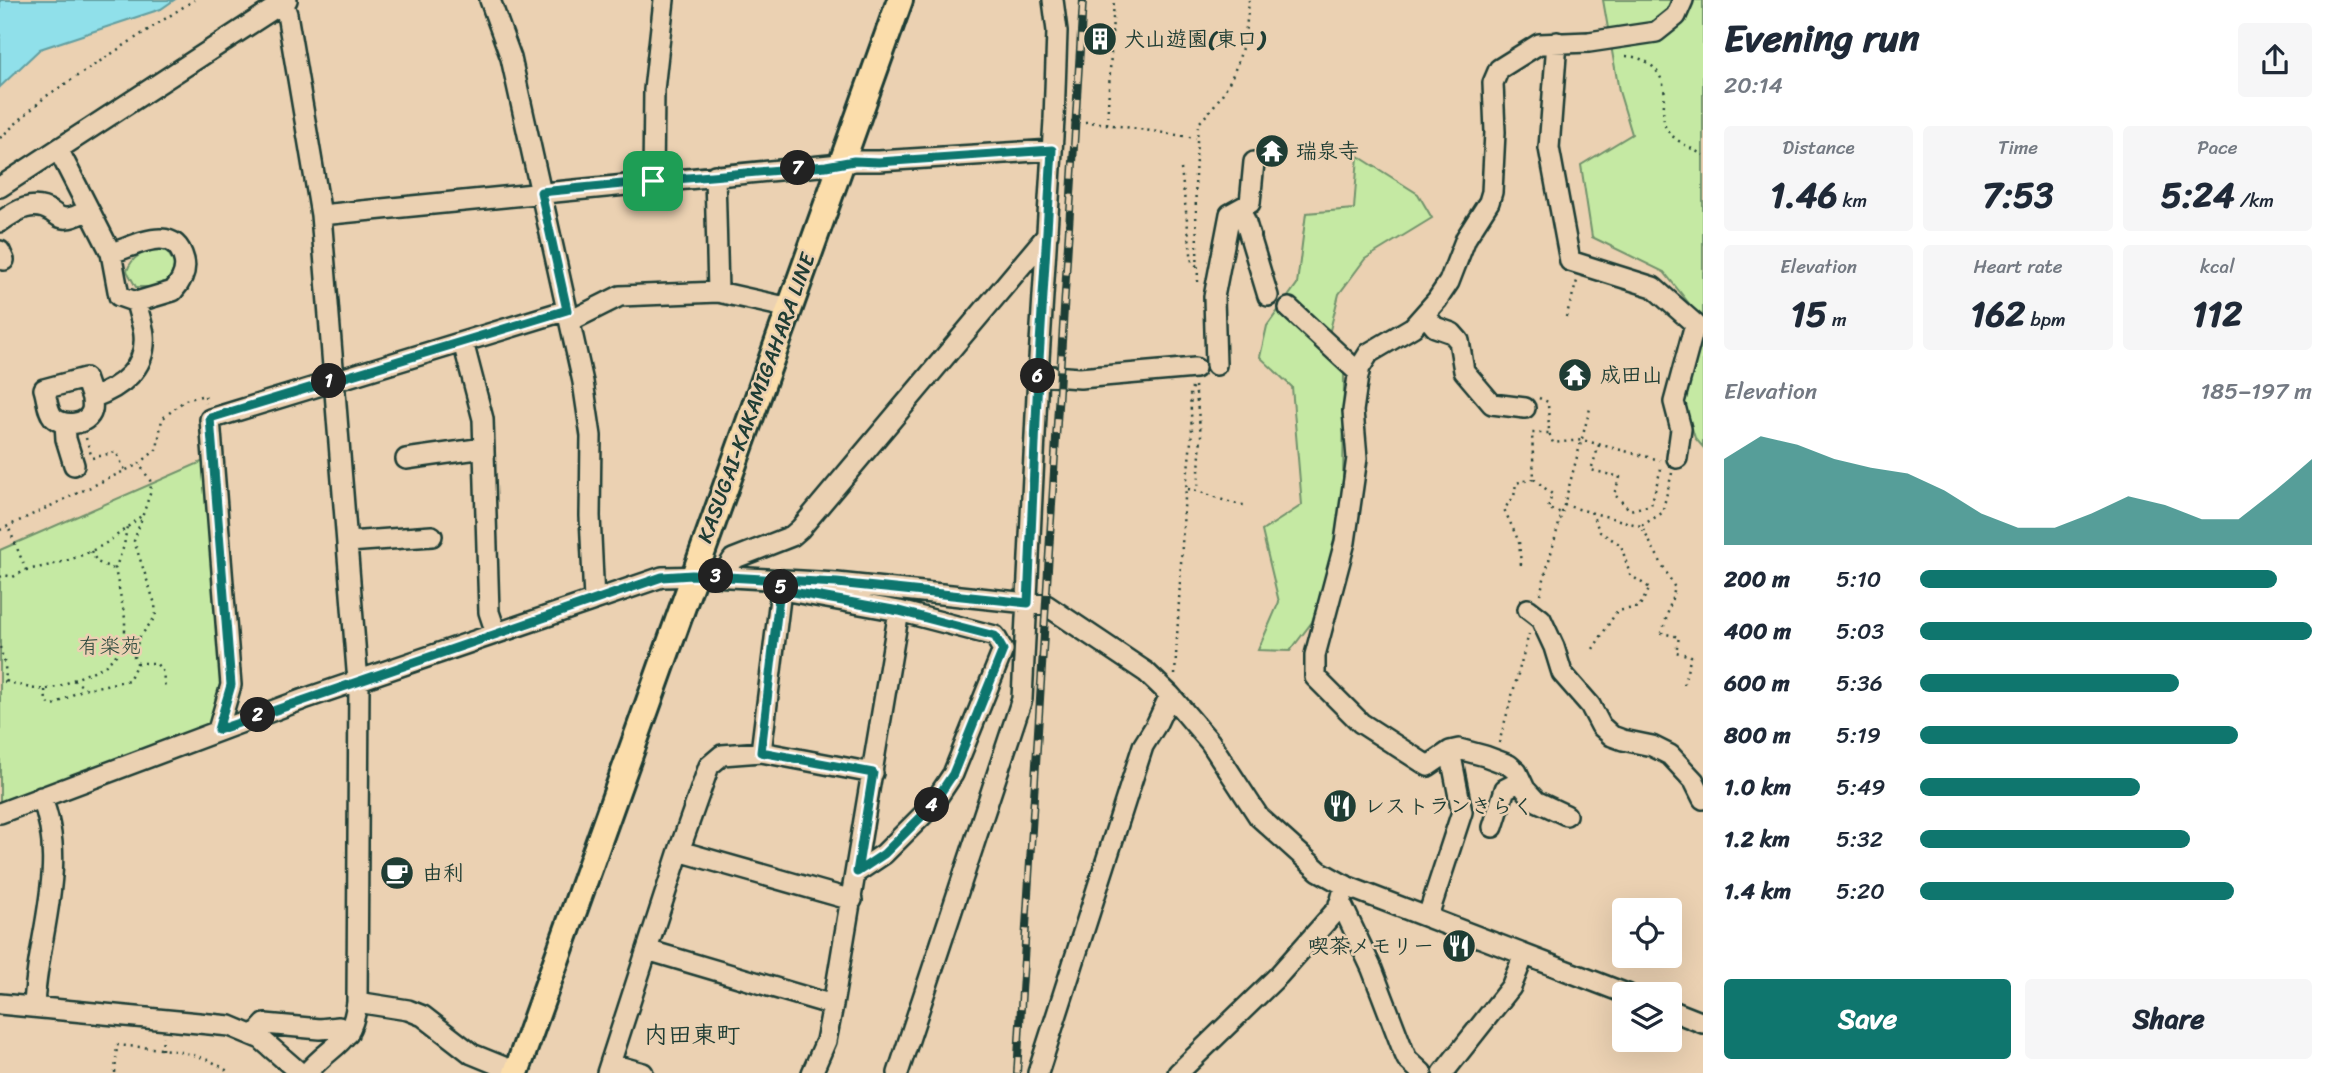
<!DOCTYPE html>
<html lang="en">
<head>
<meta charset="utf-8">
<style>
	body { margin:0; font-family:Sriracha,"Klee One",sans-serif; background:#f6f6f7; color:#1f2937; height:100vh; display:flex; flex-direction:column; font-size:26px; white-space:nowrap }
	* { box-sizing:border-box; margin:0 }
	p { font-size:23px; color:#747a83 }
	.icon { flex:none; width:38px; height:38px; fill:none; stroke:currentColor; stroke-width:2; stroke-linecap:round; stroke-linejoin:round }
	.map { position:relative; flex:1; overflow:hidden }
	.details { display:flex; flex-direction:column; background:#fff; width:630px }
	.details>* { flex:none }
	.fabs { position:absolute; left:1612px; top:898px; display:grid; gap:14px }
	.fabs a { display:grid; place-items:center; width:70px; height:70px; border-radius:7px; background:#fff; box-shadow:0 7px 28px #0002; font-size:35px }
	.pin { position:absolute; display:grid; place-items:center; width:60px; height:60px; color:#fff; margin:-30px; border-radius:14px; box-shadow:0 4px 10px #0006 }
	.km { position:absolute; width:35px; height:35px; margin:-18px; border-radius:50%; background:#222; color:#fff; font-size:19px; line-height:35px; text-align:center }
	.round { display:grid; place-items:center; flex:none; width:74px; height:74px; border-radius:7px; background:#f6f6f7 }
	.headline { display:flex; align-items:center; justify-content:space-between; height:119px; padding:0 21px }
	h1 { font-size:38px; font-weight:700; line-height:52px }
	.figures { display:grid; grid-template-columns:repeat(3,1fr); gap:10px; height:119px; padding:7px 21px }
	.figures div { display:grid; align-content:center; border-radius:7px; background:#f6f6f7; text-align:center }
	.figures b { font-size:35px; font-weight:700 }
	.figures small { font-size:19px; font-weight:400 }
	.figures p { font-size:19px }
	.chart { height:196px; padding:14px 21px }
	.chart p { display:flex; justify-content:space-between }
	.chart svg { width:100%; height:126px; margin-top:7px; fill:#0f766e; opacity:.7 }
	.primary-button { display:flex; gap:14px; margin-top:auto; padding:14px 21px }
	.primary-button a { flex:1; height:80px; border-radius:7px; background:#0f766e; color:#fff; font-size:28px; font-weight:700; line-height:80px; text-align:center }
	.primary-button a+a { background:#f6f6f7; color:#1f2937 }
	ul { padding:0 21px; list-style:none; font-size:23px }
	li { display:grid; grid-template-columns:112px 84px 1fr; align-items:center; height:52px }
	li i { height:18px; border-radius:9px; background:#0f766e }
	main { display:flex; flex:1; min-height:0 }
	.map>svg:first-child { display:block }
	.green { fill:#c5e9a3; stroke:#72936c; stroke-width:2 }
	.water { fill:#90e0ea; stroke:#639fa1; stroke-width:2 }
	.lines { fill:none; stroke-linecap:round; stroke-linejoin:round }
	.minor-casing { stroke:#1f3d34; stroke-width:24 }
	.major-casing { stroke:#1f3d34; stroke-width:30 }
	.path { stroke:#1f3d34; stroke-width:2.5; stroke-dasharray:2 5; stroke-linecap:butt }
	.minor { stroke:#ebd1b2; stroke-width:19 }
	.major { stroke:#fbddab; stroke-width:24 }
	.rail-casing { stroke:#1f3d34; stroke-width:8 }
	.rail { stroke:#ebd1b2; stroke-width:5; stroke-dasharray:16; stroke-linecap:butt }
	.route-casing { stroke:#fff; stroke-width:14 }
	.route { stroke:#0f766e; stroke-width:9 }
	.labels { text-anchor:middle; stroke-width:5; stroke-linejoin:round; paint-order:stroke }
	.poi-label { font-size:21px; font-weight:bold; fill:#1f3d34; stroke:#ebd1b2; text-anchor:start }
	.street-label { font-size:21px; fill:#1f3d34; stroke:#ebd1b2 }
	.park-label { font-size:21px; fill:#27463a; stroke:#ebd1b2 }
	.quarter-label { font-size:24px; font-weight:bold; fill:#1f3d34; stroke:#ebd1b2 }
</style>
</head>
<body>
<main>
<div class="map">
<svg width="1703" height="1073" viewBox="0 0 1703 1073">
	<rect width="100%" height="100%" fill="#ebd1b2"/>
	<filter id="ink" filterUnits="userSpaceOnUse"><feTurbulence type="fractalNoise" baseFrequency=".0143" numOctaves="2"/><feDisplacementMap in="SourceGraphic" scale="14" xChannelSelector="R" yChannelSelector="G"/><feConvolveMatrix kernelMatrix="1 2 1 2 8 2 1 2 1" color-interpolation-filters="sRGB"/></filter>
	<g filter="url(#ink)">
		<!-- green -->
		<path class="green" d="M1603,0H1703V321L1664,272L1592,237L1581,165L1632,134L1619,91Z
			M1358,156L1418,194L1432,218L1365,259L1339,294L1326,346L1344,374L1343,497L1337,541L1312,622L1290,651L1258,650L1279,602L1262,531L1302,505L1292,387L1260,357L1267,326L1297,284L1306,213L1354,209Z
			M159,248L166,250L175,264L170,280L153,287H136L127,271C132,256 144,251 159,248Z
			M1703,336V447L1695,438L1684,402Z
			M206,460L222,672L219,703L210,727L0,807V550Z"/>
		<!-- water -->
		<path class="water" d="M0,0H174L161,9L40,49L0,87Z"/>
		<g class="lines">
			<!-- minor casing -->
			<g class="minor-casing">
				<path id="minor" d="M490,0L511,58L583,382L591,436L590,516L594,600
					M283,2L287,14L321,215L357,670L359,680L357,1002C352,1046 332,1043 307,1073
					M1557,42L1549,148L1570,261L1653,287L1695,324L1674,402L1681,429L1677,458
					M59,151L111,253L119,296L136,302C138,312 143,324 144,335C147,369 120,388 92,398C92,402 93,406 92,410C88,426 63,427 53,417C47,410 47,398 44,389L85,378L92,398
					M715,175L718,292
					M653,181L654,90L664,0
					M0,187L287,0
					M1239,209L1245,220L1268,296
					M321,215L840,164L854,161H879L1052,150
					M0,222C16,211 33,199 52,212C57,215 60,219 67,218C74,218 82,213 88,210
					M0,251L4,260
					M111,253C134,247 174,221 184,260C187,272 181,282 173,291L136,302
					M1289,308L1359,373
					M1425,315L1435,327L1452,333L1459,341L1464,371L1492,404L1525,408
					M570,321L620,296L718,292L790,308
					M463,342L483,419L489,612L496,633
					M1216,365L1214,297L1230,214L1250,203L1254,162
					M1038,375L1080,378L1195,368
					M65,423L66,439L74,465
					M406,459L484,448
					M348,542L432,536
					M722,576L733,559L792,536L800,529L1048,234
					M782,590L899,611L995,636L1003,650L953,774L931,807L884,854L857,872
					M1528,609L1541,619L1554,647L1562,673L1590,705L1601,726L1612,736L1623,740L1652,746L1670,755L1694,781L1703,799
					M218,730L231,685L210,419L567,310
					M761,752L873,773
					M0,813L304,699L662,577L712,576L837,583L1046,605L1146,672L1170,695L1210,742L1259,817L1319,871L1346,886L1627,994
					M1566,815L1536,801L1525,789L1517,772L1509,765L1485,756L1459,749L1450,751L1428,766L1361,723L1315,677V655L1345,542L1357,458L1353,411L1359,369L1369,353L1413,327L1437,300L1449,282L1466,238L1489,202L1492,192L1495,132L1493,83L1499,69L1539,44L1589,42L1656,32L1676,16L1683,0
					M1493,827L1505,789L1521,781
					M679,851L852,900
					M1339,904L1343,907L1372,969L1403,1050L1407,1059L1422,1073
					M1428,916L1462,812L1450,751
					M647,950L833,1005
					M357,1002L408,1010L423,1016L472,1054L516,1072
					M0,1004L230,1026L261,1039L300,1073
					M34,1007C36,939 70,865 41,797
					M1670,1010L1703,1023
					M254,1036L265,1024L320,1029L339,1027L348,1034
					M611,1064L643,1073
					M607,1073L679,851L709,766L722,755L761,752L781,590
					M812,1073L826,1041L833,1005L899,611
					M898,1073L1022,699L1038,375L1054,120L1057,31L1053,0
					M1038,1073L1143,746L1156,725L1170,695
					M1178,1073L1278,976L1339,907L1345,885
					M1443,1073L1511,987L1524,955"/>
			</g>
			<!-- major casing -->
			<g class="major-casing">
				<path id="major" d="M516,1073L900,0"/>
			</g>
			<!-- path -->
			<path class="path" d="M1626,56C1645,57 1660,68 1664,88C1666,100 1661,113 1665,126C1670,139 1691,148 1703,155
				M1071,121L1100,123L1196,138
				M1107,124L1114,0
				M0,138L45,97L194,0
				M1181,169L1192,262L1198,267
				M1198,282L1195,176L1198,124C1235,86 1245,52 1249,0
				M1566,317L1577,281
				M1195,386L1201,435L1198,490
				M1539,398L1548,402L1549,433L1553,443L1582,440L1660,460
				M86,438L92,458L116,452L125,470
				M1599,445L1591,470L1620,477L1614,494L1630,510L1651,505L1662,465
				M1672,473L1662,513L1641,526L1675,588L1662,633L1679,637L1676,652L1691,656L1683,687
				M1534,479L1552,494L1548,509L1562,513
				M1188,489C1207,492 1224,503 1244,505
				M1564,505L1641,526
				M1591,512L1600,532L1621,545L1630,575L1650,588L1639,607L1617,611L1593,649
				M0,530L139,464L157,449L162,419L185,400L205,395L206,403
				M91,551L97,562L114,569
				M1521,565L1519,542L1504,509L1514,497L1516,483L1534,479L1532,433H1549
				M26,570C54,565 82,558 106,543C118,535 130,525 141,516
				M0,577L4,575L13,577L26,570L8,526
				M1540,594L1591,405
				M0,647L5,665L6,681L0,684
				M137,663H156L163,672L165,688
				M1175,675L1184,508L1192,432L1190,392L1193,386
				M73,680L105,666L121,650L125,641V618L115,569L124,546L127,526
				M6,681C34,690 46,694 73,680L87,689L129,680L137,663L134,657L139,638L156,616L155,604L134,541L151,491L150,480L139,464
				M45,690L46,701L52,706L85,688
				M1499,743L1529,634
				M162,1050L163,1036
				M115,1073L117,1045C155,1049 199,1048 230,1073"/>
			<!-- minor -->
			<use href="#minor" class="minor"/>
			<!-- major -->
			<use href="#major" class="major"/>
			<!-- rail casing -->
			<g class="rail-casing">
				<path id="rail" d="M1017,1073L1083,0"/>
			</g>
			<!-- rail -->
			<use href="#rail" class="rail"/>
		</g>
	</g>
	<g class="lines" filter="url(#ink)">
		<!-- route casing -->
		<g class="route-casing">
			<path id="route" d="M653,181L541,192L567,310L210,418L231,685L218,730L662,577L692,575L781,580V590L899,611L995,636L1003,650L953,774L931,807L884,854L857,872L873,773L761,752L781,580L837,583L1028,603L1038,376L1052,150L879,162L854,161L826,166L653,181"/>
		</g>
		<!-- route -->
		<use href="#route" class="route"/>
	</g>
	<!-- icons -->
	<defs>
		<g id="building-disc" transform="scale(1.75)"><circle r="9.5" fill="#1f3d34" stroke="#ebd1b2"/><path d="M-4-6H4V6H1V3H-1V6H-4ZM-2.5-4.3h1.7v1.8h-1.7ZM.8-4.3h1.7v1.8H.8ZM-2.5-1h1.7V.8h-1.7ZM.8-1h1.7V.8H.8Z" fill="#fff"/></g>
		<g id="temple-disc" transform="scale(1.75)"><circle r="9.5" fill="#1f3d34" stroke="#ebd1b2"/><path d="M0-6L5-2H3V0L6.5 2.5H4V6H1.5V3h-3V6H-4V2.5H-6.5L-3 0V-2H-5Z" fill="#fff"/></g>
		<g id="restaurant-disc" transform="scale(1.75)"><circle r="9.5" fill="#1f3d34" stroke="#ebd1b2"/><path d="M-5-6h1v4h1v-4h1v4h1v-4h1v5L-1.5 .5V6h-2V.5L-5-1ZM5-6V6H3V1.5H1.5Q1.5-4 5-6Z" fill="#fff"/></g>
		<g id="cafe-disc" transform="scale(1.75)"><circle r="9.5" fill="#1f3d34" stroke="#ebd1b2"/><path d="M-5.5-4.5H6V0H3Q3 3.5 0 3.5H-2.5Q-5.5 3.5-5.5 0ZM3-3.2v2h1.7v-2ZM-6 4.5H4V6H-6Z" fill="#fff"/></g>
	</defs>
	<g fill-rule="evenodd">
		<use href="#building-disc" x="1100" y="39"/>
		<use href="#temple-disc" x="1272" y="151"/>
		<use href="#temple-disc" x="1575" y="375"/>
		<use href="#restaurant-disc" x="1340" y="806"/>
		<use href="#cafe-disc" x="397" y="873"/>
		<use href="#restaurant-disc" x="1459" y="946"/>
	</g>
	<g class="labels">
		<!-- poi labels -->
		<g class="poi-label">
			<text x="1124" y="46">犬山遊園(東口)</text>
			<text x="1296" y="158">瑞泉寺</text>
			<text x="1600" y="382">成田山</text>
			<text x="1364" y="813">レストランきらく</text>
			<text x="422" y="880">由利</text>
			<text x="1434" y="953" text-anchor="end">喫茶メモリー</text>
		</g>
		<!-- street labels -->
		<g class="street-label">
			<text transform="translate(756 398) rotate(-70)" y="7">KASUGAI-KAKAMIGAHARA LINE</text>
		</g>
		<!-- park labels -->
		<g class="park-label">
			<text x="110" y="653">有楽苑</text>
		</g>
		<!-- quarter labels -->
		<g class="quarter-label">
			<text x="692" y="1043">内田東町</text>
		</g>
	</g>
</svg>
<div class="fabs">
<a><svg class="icon" aria-label="locate" viewBox="0 0 24 24"><circle cx="12" cy="12" r="6"/><path d="M12 2v4M12 18v4M2 12h4M18 12h4"/></svg></a>
<a><svg class="icon" aria-label="layers" viewBox="0 0 24 24"><path d="M12 4l9 5-9 5-9-5zM3 14l9 5 9-5"/></svg></a>
</div>
<div class="pin" style="left:653px;top:181px;background:#1e9e55"><svg class="icon" aria-label="arrive" viewBox="0 0 24 24"><path d="M6 21V4h12l-3 4 3 4H6"/></svg></div>
<b class="km" style="left:329px;top:381px">1</b>
<b class="km" style="left:258px;top:715px">2</b>
<b class="km" style="left:716px;top:576px">3</b>
<b class="km" style="left:932px;top:805px">4</b>
<b class="km" style="left:781px;top:587px">5</b>
<b class="km" style="left:1038px;top:376px">6</b>
<b class="km" style="left:798px;top:168px">7</b>
</div>
<section class="details">
<div class="headline"><div><h1>Evening run</h1><p>20:14</p></div><a class="round"><svg class="icon" aria-label="share" viewBox="0 0 24 24"><path d="M12 15V3M7 8l5-5 5 5M5 13v7h14v-7"/></svg></a></div>
<div class="figures">
<div><p>Distance</p><b>1.46<small> km</small></b></div>
<div><p>Time</p><b>7:53</b></div>
<div><p>Pace</p><b>5:24<small> /km</small></b></div>
</div>
<div class="figures">
<div><p>Elevation</p><b>15<small> m</small></b></div>
<div><p>Heart rate</p><b>162<small> bpm</small></b></div>
<div><p>kcal</p><b>112</b></div>
</div>
<div class="chart"><p><span>Elevation</span>185–197 m</p>
<svg viewBox="0 0 160 44" preserveAspectRatio="none"><path d="M0 44V14L10 6L20 9L30 14L40 17L50 19L60 25L70 33L80 38L90 38L100 33L110 27L120 30L130 35L140 35L150 25L160 14V44z"/></svg>
</div>
<ul>
<li><b>200 m</b>5:10<i style="width:91%"></i></li>
<li><b>400 m</b>5:03<i style="width:100%"></i></li>
<li><b>600 m</b>5:36<i style="width:66%"></i></li>
<li><b>800 m</b>5:19<i style="width:81%"></i></li>
<li><b>1.0 km</b>5:49<i style="width:56%"></i></li>
<li><b>1.2 km</b>5:32<i style="width:69%"></i></li>
<li><b>1.4 km</b>5:20<i style="width:80%"></i></li>
</ul>
<div class="primary-button"><a>Save</a><a>Share</a></div>
</section>
</main>
</body>
</html>
